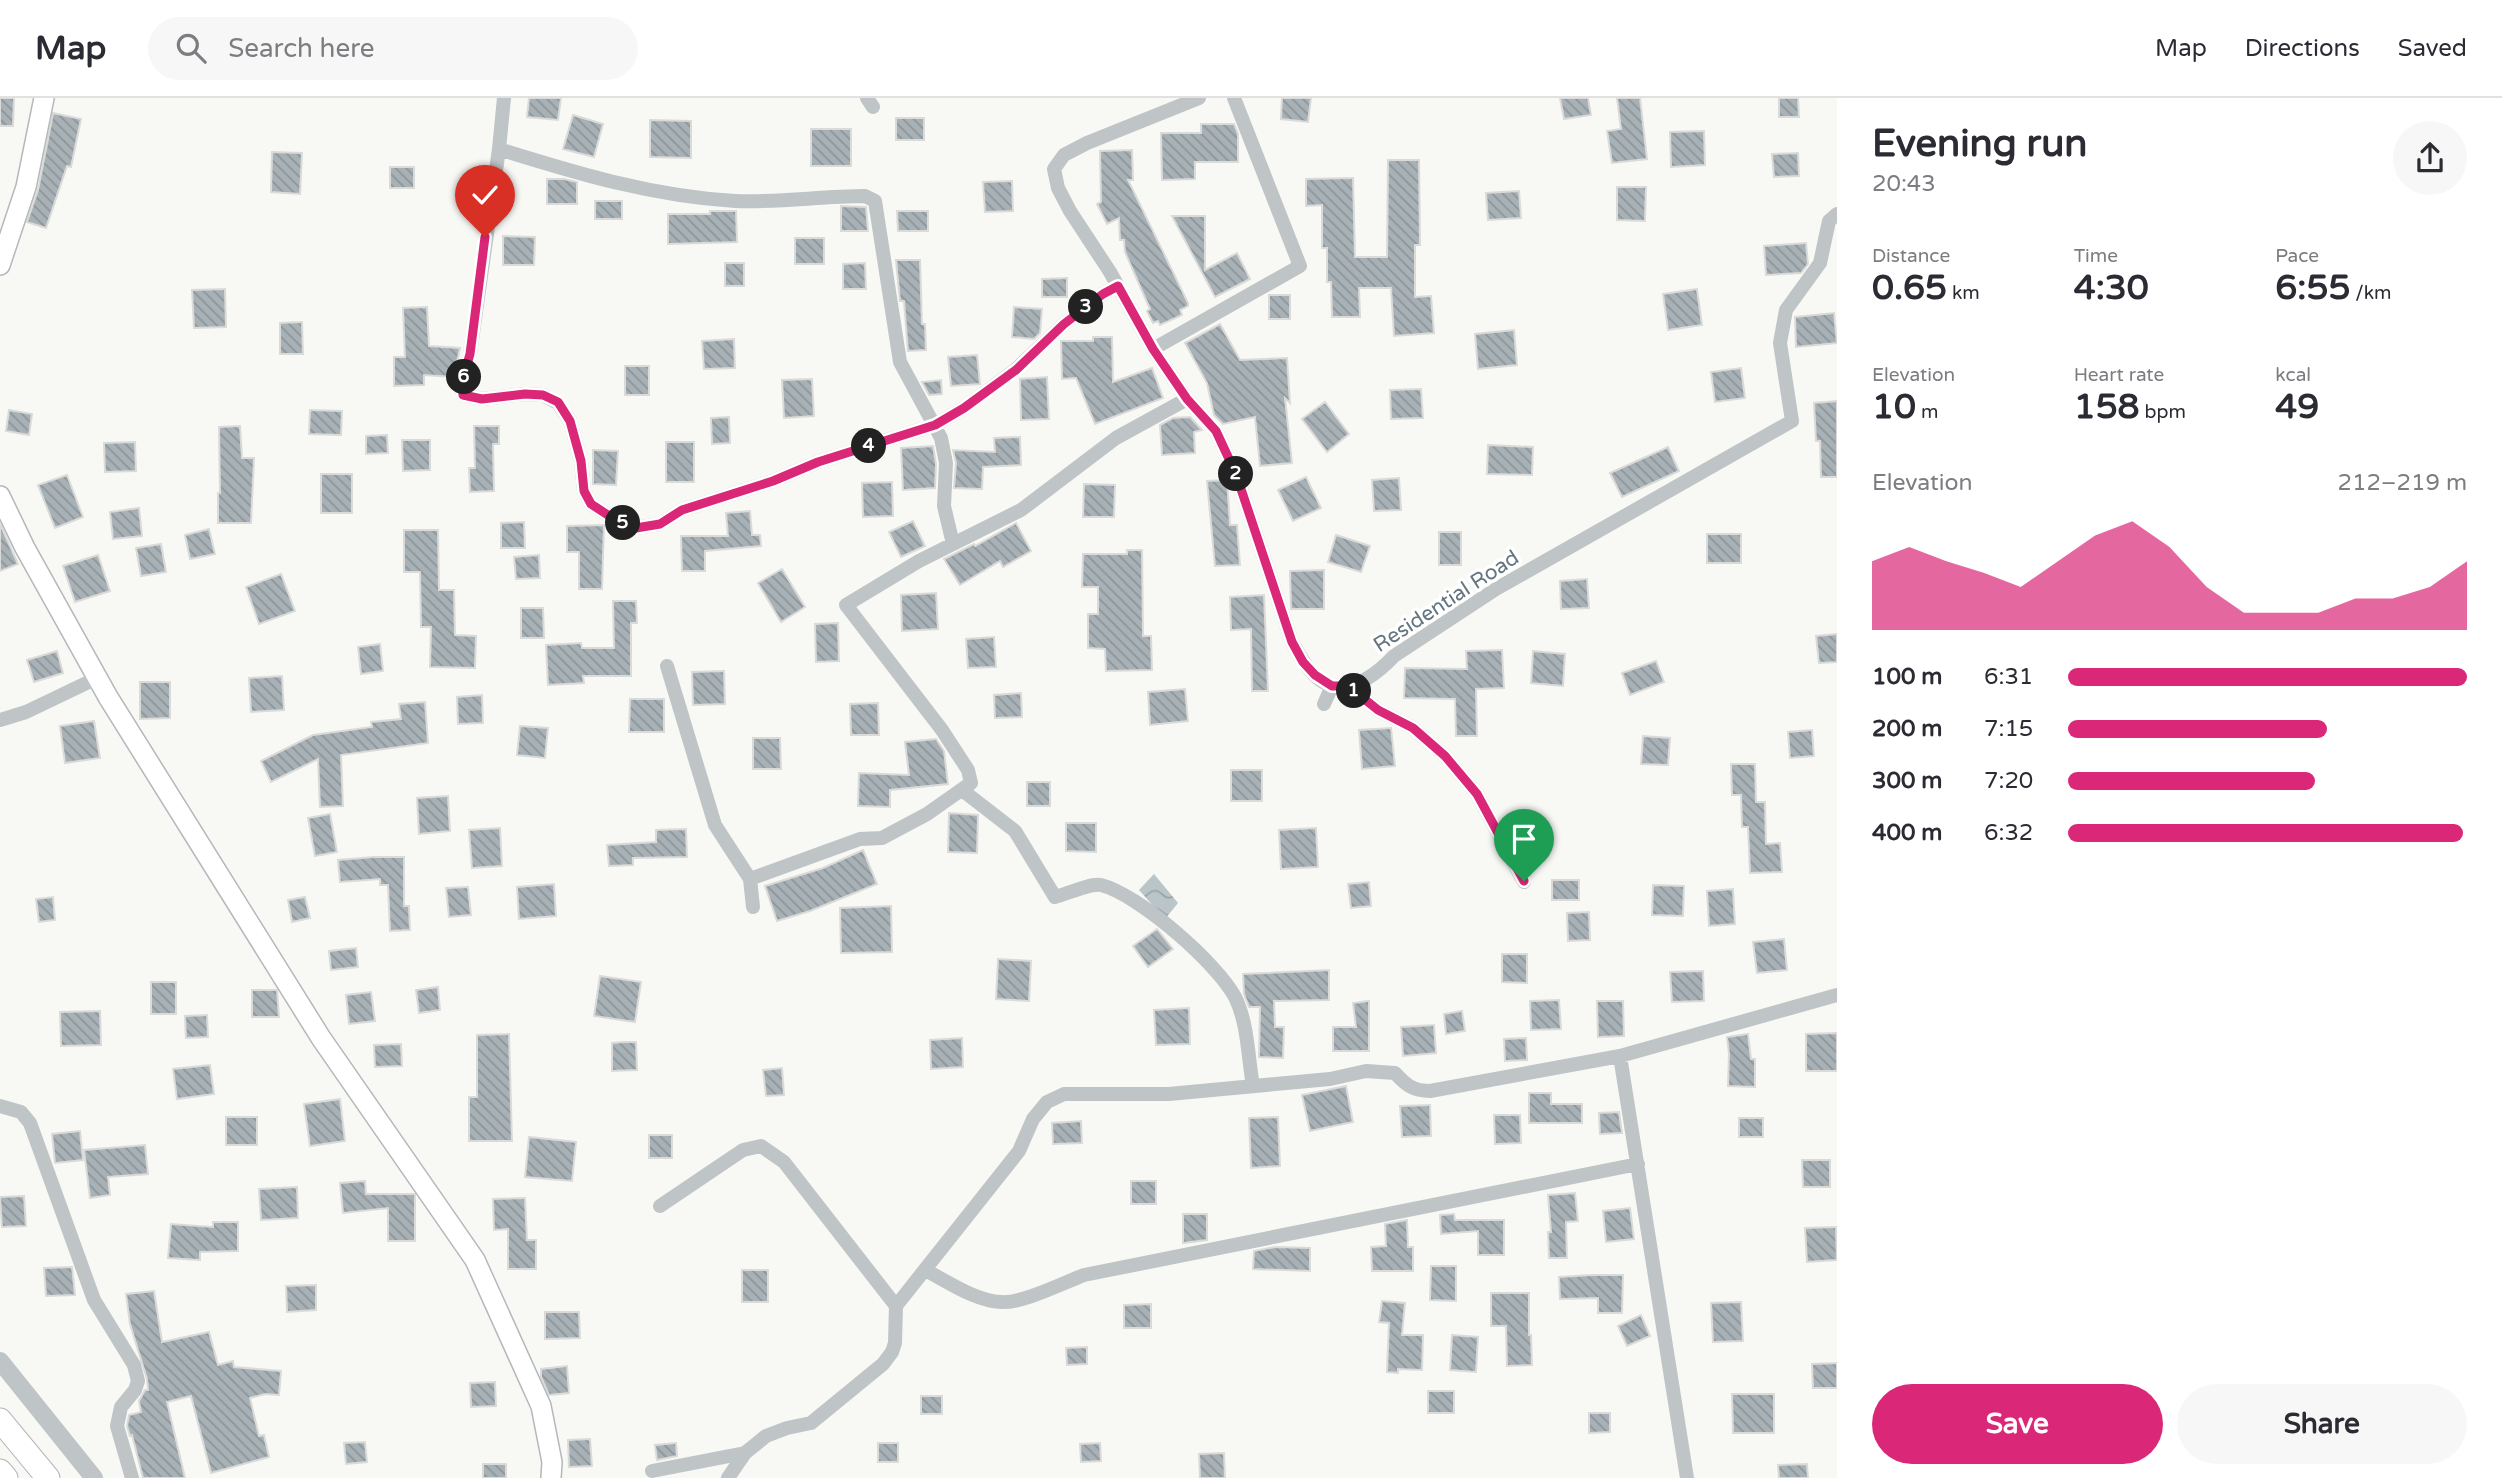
<!DOCTYPE html>
<html lang="en">
<head>
<meta charset="utf-8">
<style>
	body { margin:0; font-family:"Varela Round",sans-serif; background:#f7f7f7; color:#2b2b33; height:100vh; display:flex; flex-direction:column; font-size:26px; white-space:nowrap }
	* { box-sizing:border-box; margin:0 }
	p { font-size:23px; color:#7c7c81 }
	.icon { flex:none; width:38px; height:38px; fill:none; stroke:currentColor; stroke-width:2; stroke-linecap:round; stroke-linejoin:round }
	.map { position:relative; flex:1; overflow:hidden }
	.drawer { display:flex; flex-direction:column; background:#fff; width:665px }
	.drawer>* { flex:none }
	.pin { position:absolute; display:grid; place-items:center; width:60px; height:60px; color:#fff; margin:-72px -30px; border-radius:50% 50% 50% 0; rotate:-45deg; box-shadow:0 0 7px #0007 }
	.pin .icon { rotate:45deg }
	.km { position:absolute; width:35px; height:35px; margin:-18px; border-radius:50%; background:#222; color:#fff; font-size:19px; line-height:35px; text-align:center }
	.round { display:grid; place-items:center; flex:none; width:74px; height:74px; border-radius:37px; background:#f7f7f7 }
	.head { display:flex; align-items:center; justify-content:space-between; height:119px; padding:0 35px }
	h1 { font-size:38px; font-weight:700; line-height:52px }
	.figures { display:grid; grid-template-columns:repeat(3,1fr); gap:10px; height:119px; padding:7px 35px }
	.figures div { display:grid; align-content:center }
	.figures b { font-size:35px; font-weight:700 }
	.figures small { font-size:19px; font-weight:400 }
	.figures p { font-size:19px }
	.chart { height:196px; padding:14px 35px }
	.chart p { display:flex; justify-content:space-between }
	.chart svg { width:100%; height:126px; margin-top:7px; fill:#db2777; opacity:.7 }
	.action { display:flex; gap:14px; margin-top:auto; padding:14px 35px }
	.action a { flex:1; height:80px; border-radius:42px; background:#db2777; color:#fff; font-size:28px; font-weight:700; line-height:80px; text-align:center }
	.action a+a { background:#f7f7f7; color:#2b2b33 }
	ul { padding:0 35px; list-style:none; font-size:23px }
	li { display:grid; grid-template-columns:112px 84px 1fr; align-items:center; height:52px }
	li i { height:18px; border-radius:9px; background:#db2777 }
	header { display:flex; align-items:center; gap:42px; box-sizing:border-box; height:98px; padding:0 35px; background:#fff; border-bottom:2px solid #e1e1e2 }
	header strong { font-size:33px }
	nav { display:flex; gap:38px; margin-inline-start:auto; font-size:24px }
	.search { width:490px; height:63px; background:#f7f7f7; display:flex; align-items:center; gap:18px; box-sizing:border-box; padding:0 24px; border-radius:38px; color:#7c7c81; font-size:26px }
	main { display:flex; flex:1; min-height:0 }
	.map>svg:first-child { display:block }
	.water { fill:url(#water-waves) }
	.building { fill:url(#building-back-hatch); stroke:#dadad8; stroke-width:2 }
	.lines { fill:none; stroke-linecap:round; stroke-linejoin:round }
	.secondary-casing { stroke:#b2b8bc; stroke-width:22 }
	.trunk-casing { stroke:#b3b7ba; stroke-width:25 }
	.minor { stroke:#bfc4c7; stroke-width:14 }
	.tertiary { stroke:#bfc4c7; stroke-width:18 }
	.secondary { stroke:#fff; stroke-width:19 }
	.trunk { stroke:#fff; stroke-width:23 }
	.route-casing { stroke:#fff; stroke-width:14 }
	.route { stroke:#db2777; stroke-width:9 }
	.labels { text-anchor:middle; stroke-width:7; stroke-linejoin:round; paint-order:stroke }
	.street-label { font-size:21px; fill:#64757f; stroke:#fff }
</style>
</head>
<body>
<header>
<strong>Map</strong>
<div class="search"><svg class="icon" aria-label="search" viewBox="0 0 24 24"><circle cx="10" cy="10" r="6"/><path d="M15 15l6 6"/></svg>Search here</div>
<nav><a>Map</a><a>Directions</a><a>Saved</a></nav>
</header>
<main>
<div class="map">
<svg width="1837" height="1380" viewBox="0 0 1837 1380">
	<defs>
		<pattern id="water-waves" width="16" height="10" patternUnits="userSpaceOnUse" patternTransform="scale(1.75)"><rect width="16" height="10" fill="#b9c5c9"/><path d="M0 5q4-4 8 0t8 0" fill="none" stroke="#9aa5a8"/></pattern>
		<pattern id="building-back-hatch" width="6" height="6" patternUnits="userSpaceOnUse" patternTransform="scale(1.75)"><rect width="6" height="6" fill="#a8b1b6"/><path d="M-1 5l2 2M0 0l6 6M5-1l2 2" fill="none" stroke="#8c9599"/></pattern>
	</defs>
	<rect width="100%" height="100%" fill="#f8f8f5"/>
	<!-- water -->
	<path class="water" d="M1154,776L1178,805L1165,821L1139,792Z"/>
	<!-- building -->
	<path class="building" d="M0,0H14L13,28H0Z
		M529,0H561L558,22L527,19Z
		M1282,0H1311L1308,24L1281,21Z
		M1560,0H1588L1591,17L1564,21Z
		M1617,0H1640L1647,61L1612,65L1607,33L1621,31Z
		M1779,0H1798L1799,19H1779Z
		M53,15L81,21L71,69L67,68L46,130L27,124L38,92Z
		M573,17L603,26L594,59L563,51Z
		M896,20H924V42H896Z
		M650,22L691,23V60L650,59Z
		M1201,26H1234L1238,36V64H1195V81L1162,82L1161,35H1201Z
		M811,31H851V68H811Z
		M1704,33L1705,67L1671,69L1670,34Z
		M1132,52L1133,82H1128L1188,205V208L1180,212L1182,217L1160,227L1158,223L1153,225L1147,213L1150,211L1125,154L1124,142H1120L1119,120L1107,126L1097,106L1101,104L1100,53Z
		M272,54L302,55L300,96L271,94Z
		M1798,55L1799,78L1774,79L1772,56Z
		M1388,62H1419L1420,147H1415V199L1431,198L1434,235L1394,238L1391,190H1359L1360,219H1332L1331,184H1327V150H1322V107L1306,108V81L1353,80L1355,159H1387Z
		M390,69H414V90H390Z
		M547,81H564L577,84V106H547Z
		M1012,83L1013,113L985,114L983,84Z
		M1617,89H1646L1645,123L1617,122Z
		M1519,93L1521,120L1488,122L1486,95Z
		M595,103H622V121H595Z
		M841,108L866,109L868,133H841Z
		M710,113H736L737,144L668,146V116H710Z
		M897,113H928V133H898Z
		M1172,118H1205V172L1237,155L1250,181L1215,199Z
		M503,138L535,139L534,167H503Z
		M795,140H824V166H795Z
		M1806,145L1808,166L1801,175L1766,177L1764,148Z
		M896,162H920L922,226H925L926,252L908,253L904,203H900Z
		M725,165H744V188H725Z
		M865,165L866,191H843V166Z
		M1067,180V199H1042V181Z
		M225,191L226,229L194,230L192,192Z
		M1697,191L1702,227L1668,232L1663,196Z
		M1269,197H1290V221H1269Z
		M427,209L429,248L460,250L454,279L424,277V287L394,288V259H405L403,210Z
		M1014,209L1042,211L1040,235L1034,241L1012,239Z
		M1834,215L1837,245L1796,249L1795,219Z
		M302,224L303,256H280V225Z
		M1220,226L1240,262L1287,260L1290,305L1285,300L1292,365L1260,368L1255,319L1223,326L1214,317L1207,285L1185,245Z
		M1514,232L1517,267L1478,271L1475,236Z
		M1093,239H1112L1113,284L1152,270L1163,300L1095,326L1076,280L1062,281L1061,243H1093Z
		M734,241L735,270L704,271L702,243Z
		M977,257L980,286L951,288L948,259Z
		M625,268H649V297H625Z
		M1741,270L1745,300L1715,304L1711,274Z
		M1047,279L1049,321L1021,322L1020,281Z
		M812,281L814,318L784,320L782,282Z
		M941,282L942,296L929,297L922,284Z
		M1421,291L1423,320L1391,321L1390,292Z
		M1837,303V379H1821L1820,343H1816L1814,305Z
		M1325,304L1349,336L1327,354L1302,321Z
		M9,312L32,316L29,337L6,333Z
		M310,312L342,313L341,337L309,336Z
		M729,319L730,345L712,346L711,320Z
		M1190,319L1202,332L1194,334L1195,355L1162,357L1160,327L1173,320Z
		M240,328L242,360H254L251,425H218V395H220L219,329Z
		M474,328H499V346H493L494,393L470,394L469,370H475Z
		M387,337L388,355L366,356V338Z
		M1020,339L1021,367L983,369L982,391L954,390L956,365L953,352L995,354L994,340Z
		M402,342H430V372L403,373Z
		M135,344L136,373L105,374L104,345Z
		M666,344H694V384H666Z
		M1488,347L1533,349L1532,377L1487,376Z
		M933,348L936,366L935,390L903,392L901,350Z
		M1668,349L1679,373L1622,399L1610,375Z
		M593,352L618,353L616,387L593,386Z
		M321,376H352V415H321Z
		M67,377L83,419L55,430L38,387Z
		M1306,379L1321,410L1293,423L1278,392Z
		M1399,380L1401,412L1374,413L1372,382Z
		M1227,382L1230,427H1237L1240,467L1215,468L1207,383Z
		M892,384L893,418L863,419L862,385Z
		M1084,386L1115,387L1114,419H1083Z
		M139,410L142,438L113,441L110,414Z
		M750,413L752,437H760L761,448L705,453V473H682L681,438H728L726,415Z
		M913,423L925,448L901,459L889,434Z
		M524,424L525,450H501V425Z
		M1016,425L1031,453L1003,469L1000,463L960,487L944,461L974,446L975,448Z
		M0,426L18,466L0,473Z
		M604,427L602,491H579V454H567V428Z
		M209,431L215,456L190,461L185,437Z
		M404,432H438L439,492H454L455,537L476,538L475,570L430,569L431,529H421L420,474H404Z
		M1439,434H1461V467H1439Z
		M1707,436H1741V465H1707Z
		M1336,437L1370,448L1361,474L1328,464Z
		M161,446L166,474L141,478L136,450Z
		M1127,452H1142L1143,538H1151L1152,572L1106,573L1105,551L1088,550V516H1098V489H1082L1083,456H1127Z
		M98,457L110,493L75,504L63,468Z
		M539,457L540,480L516,481L514,459Z
		M782,471L805,509L781,524L758,485Z
		M1324,472V511H1291L1290,473Z
		M281,476L295,513L259,526L246,489Z
		M1587,481L1589,510L1561,511L1560,483Z
		M936,495L938,531L902,533L901,497Z
		M1264,497L1268,593H1252L1251,531L1231,532L1230,499Z
		M613,503H636L637,525H631V578H583L584,585L548,587L546,547L581,545L582,550H614Z
		M521,510H543L544,540H521Z
		M838,525L839,563L816,564L815,526Z
		M1837,536V564L1819,565L1816,538Z
		M994,539L996,569L968,570L966,541Z
		M380,546L383,573L361,576L358,549Z
		M1502,552L1504,590L1476,591L1477,638H1456L1455,601L1404,600L1405,570L1467,571L1466,553Z
		M57,553L63,575L34,584L27,562Z
		M1533,553L1565,556L1563,588L1531,585Z
		M1656,563L1664,584L1630,597L1622,575Z
		M724,573L725,606L693,607L692,574Z
		M282,578L284,612L251,614L249,580Z
		M140,584H170V620L140,621Z
		M1185,591L1188,623L1150,627L1148,594Z
		M1021,595L1022,619L995,620L994,597Z
		M482,597L483,625L458,626L457,599Z
		M630,601H664V634H629Z
		M425,604L428,645L341,657L343,708L320,709L318,661L271,684L261,663L313,637L372,629L371,624L401,621L399,606Z
		M878,605L879,637H851L850,606Z
		M94,623L100,660L65,665L60,628Z
		M520,628L548,630L545,660L517,657Z
		M1391,630L1395,668L1362,671L1359,632Z
		M1812,632L1814,658L1790,660L1788,634Z
		M1643,638L1670,640L1668,667L1641,666Z
		M753,640H780L781,671H753Z
		M936,641L944,653L948,686L890,692V709L858,708L859,675L909,677L905,644Z
		M1731,666H1755L1756,704H1765L1766,746L1780,745L1782,774L1750,775L1748,729H1742L1741,697H1732Z
		M1231,672H1262V703H1231Z
		M1027,684H1050V708H1027Z
		M448,698L450,733L419,736L417,700Z
		M949,715L978,717L977,755L948,754Z
		M330,716L337,754L315,758L308,720Z
		M1066,725H1096V754L1066,753Z
		M500,730L502,768L472,770L469,732Z
		M1316,730L1318,769L1281,771L1279,732Z
		M686,731L687,759L633,760V767L609,768L607,747L656,744V732Z
		M863,752L877,786L810,813L777,823L765,788L823,770Z
		M374,759H404V808H409L410,832L390,833L388,787H380V781L340,784L338,762Z
		M1552,782H1579V802H1552Z
		M1369,784L1371,808L1351,810L1348,786Z
		M554,786L556,818L519,821L517,789Z
		M1653,787L1684,788L1683,818L1652,817Z
		M468,789L471,817L449,819L446,790Z
		M1733,791L1735,826L1709,828L1707,793Z
		M53,799L55,822L39,824L36,801Z
		M305,799L310,820L292,824L288,802Z
		M891,808L892,854L841,855L840,810Z
		M1589,814L1590,842L1568,843L1567,815Z
		M1157,831L1173,851L1148,869L1133,848Z
		M1784,841L1787,872L1757,875L1753,844Z
		M356,850L358,869L331,872L329,853Z
		M1502,856H1527V885L1502,884Z
		M998,861L1031,863L1029,903L996,901Z
		M1329,872V902L1274,903L1275,929H1284L1283,960L1259,959L1260,909H1249L1244,896L1243,876Z
		M1703,873L1704,903L1672,904L1670,874Z
		M600,878L641,884L635,924L594,918Z
		M151,884H176V916H151Z
		M438,889L440,912L419,915L416,892Z
		M252,892H277L279,919H252Z
		M371,894L375,923L349,926L346,897Z
		M1559,902L1561,931L1531,932L1530,903Z
		M1369,903V953H1333V929H1356L1353,905Z
		M1597,903H1623L1624,938L1598,939Z
		M1189,910L1190,946L1156,947L1154,912Z
		M100,913L101,947L61,948L60,914Z
		M1462,913L1465,933L1446,936L1444,916Z
		M207,917L208,939L186,940L185,918Z
		M1434,927L1436,955L1403,958L1401,929Z
		M1837,935V973H1806V936Z
		M509,936L512,1043H469V999H477V937Z
		M1748,936L1751,961H1755V989L1728,988L1729,956L1727,939Z
		M962,940L963,969L931,971L930,942Z
		M1526,940L1527,962L1505,963L1504,941Z
		M624,944H636L637,972L612,973V945Z
		M401,946L402,968L375,969L374,947Z
		M210,967L214,996L177,1001L173,971Z
		M782,970L784,997L766,998L763,972Z
		M1346,988L1353,1024L1310,1033L1302,997Z
		M1529,995H1551V1006H1582V1025H1529Z
		M340,1001L345,1043L310,1048L304,1006Z
		M1430,1007L1431,1038L1402,1039L1400,1008Z
		M1619,1014L1622,1035L1600,1036L1599,1015Z
		M1494,1017H1520L1521,1045L1495,1046Z
		M226,1019H257V1047H226Z
		M1278,1019L1280,1068L1251,1070L1249,1020Z
		M1739,1020H1763V1039H1739Z
		M1081,1023L1082,1045L1053,1046L1052,1025Z
		M80,1033L83,1062L55,1065L52,1036Z
		M649,1037H672V1060H649Z
		M529,1039L576,1044L572,1083L525,1079Z
		M145,1047L148,1076L108,1079L110,1097L90,1100L84,1052Z
		M1802,1062H1830V1089H1803Z
		M365,1083L366,1096H415V1143H388V1110L343,1115L340,1085Z
		M1131,1083H1156V1106H1131Z
		M297,1089L298,1120L261,1122L259,1091Z
		M1575,1095L1578,1123L1566,1124L1567,1160H1549L1548,1134H1551L1548,1097Z
		M24,1098L26,1128L2,1129L0,1099Z
		M525,1100L527,1142H536V1171H508V1131L494,1132L493,1101Z
		M1630,1110L1634,1141L1606,1144L1603,1113Z
		M1183,1116H1207V1142L1183,1145Z
		M1454,1116L1455,1122H1504V1157H1478V1133L1441,1136L1440,1117Z
		M1407,1122L1408,1149H1413V1173H1372L1371,1149L1386,1148L1385,1126Z
		M213,1124H238V1153L200,1154V1162L168,1160L171,1126L213,1129Z
		M1836,1129L1837,1162L1807,1164L1805,1130Z
		M1275,1149L1310,1150V1173L1253,1171L1254,1153Z
		M1431,1168H1456V1203L1430,1202Z
		M72,1169L75,1197L46,1198L44,1170Z
		M742,1172H768V1204H742Z
		M1592,1177H1623L1622,1215H1598V1200L1560,1201L1559,1179Z
		M316,1187V1212L287,1214L286,1188Z
		M154,1193L162,1244L209,1234L218,1267L233,1263L234,1269L281,1273L279,1297L265,1296L250,1300L259,1338L264,1337L269,1359L211,1375L191,1298L167,1304L185,1380H143L132,1337L130,1338L127,1328L129,1317L141,1314L139,1303L145,1292H148L147,1281L130,1226L126,1196Z
		M1491,1195H1529V1237H1531L1532,1267L1507,1268L1506,1228H1491Z
		M1382,1203L1405,1205L1402,1237H1423L1422,1272L1398,1271V1275L1387,1274L1389,1225L1379,1224Z
		M1741,1204L1743,1243L1713,1244L1711,1205Z
		M1151,1206V1230H1124V1207Z
		M545,1214H579L580,1240L545,1241Z
		M1641,1217L1650,1238L1627,1248L1618,1228Z
		M1452,1237L1478,1239L1476,1274L1450,1272Z
		M1087,1249V1266L1067,1267L1066,1250Z
		M1837,1265V1290H1813L1812,1266Z
		M567,1268L569,1295L549,1297L541,1279V1271Z
		M495,1284L496,1308L471,1309L470,1285Z
		M1428,1293H1454V1315H1428Z
		M1732,1296H1774V1335H1733Z
		M921,1298H942V1316H921Z
		M1589,1315H1610V1334L1589,1335Z
		M590,1341L592,1368L569,1369L568,1342Z
		M365,1344L367,1364L346,1366L344,1345Z
		M676,1345L677,1358L657,1362L655,1347Z
		M878,1345H898V1364H878Z
		M1100,1345L1101,1363L1081,1364L1080,1346Z
		M1224,1355L1225,1380H1200L1199,1356Z
		M483,1366H506V1380H483Z
		M1807,1366L1808,1380H1779L1778,1367Z"/>
	<g class="lines">
		<!-- secondary casing -->
		<g class="secondary-casing">
			<path id="secondary" d="M0,167L26,89L44,0
				M0,398L25,450L108,599L321,940L475,1162L541,1308L552,1364L551,1380"/>
		</g>
		<!-- trunk casing -->
		<g class="trunk-casing">
			<path id="trunk" d="M0,1322L48,1380
				M0,1373L6,1380"/>
		</g>
		<!-- minor -->
		<path class="minor" d="M504,0L499,51L470,256L462,284L463,297L482,301L525,296L543,297L558,305L570,323L581,363L584,393L591,406L617,423L636,430L660,426L682,412L773,383L818,364L935,327L964,310L1015,272L1064,226L1103,196L1118,188
			M867,0L873,9
			M1199,0L1087,45L1064,57L1054,71L1058,90L1070,113L1110,174L1153,251L1187,301L1216,333L1236,376L1292,544C1301,560 1313,583 1332,588C1354,595 1381,572 1394,558L1496,491L1792,323L1780,245L1786,212L1820,165L1829,123L1837,116
			M499,51C579,76 652,98 735,103C779,105 821,98 865,98L875,103L900,264L941,340L946,365L944,408L953,446
			M1153,251L1300,168L1234,0
			M667,568L715,727L750,781L860,741L882,740L927,716L971,685L968,672L942,632L846,507L919,463L1021,412L1116,340L1187,301
			M1348,588L1378,612L1413,630L1445,658L1477,696L1524,784
			M1324,606L1332,588
			M0,622L26,614L97,580
			M962,692L1015,733L1055,799C1066,796 1091,785 1101,787C1138,796 1217,865 1235,899C1248,925 1248,960 1253,988
			M750,781L753,809
			M1620,958L1687,1380
			M0,1008L21,1014L30,1025L94,1202L134,1267L138,1283L135,1292L121,1309L117,1328L132,1380
			M660,1108L743,1052L761,1048L784,1064L896,1208
			M925,1172C947,1183 975,1203 1001,1204C1021,1206 1063,1185 1084,1177L1638,1066
			M652,1373L745,1355L766,1338L787,1330L811,1325L883,1266L892,1254L895,1245L896,1208L1019,1053L1033,1021L1047,1004L1064,996H1169L1330,981L1366,973L1395,975C1406,987 1413,993 1430,993L1620,958L1837,897
			M728,1380L745,1355"/>
		<!-- tertiary -->
		<path class="tertiary" d="M0,1263L94,1380"/>
		<!-- secondary -->
		<use href="#secondary" class="secondary"/>
		<!-- trunk -->
		<use href="#trunk" class="trunk"/>
	</g>
	<g class="lines">
		<!-- route casing -->
		<g class="route-casing">
			<path id="route" d="M485,139L470,256L462,284L463,297L482,301L525,296L543,297L558,304L570,323L581,363L584,393L591,406L617,423L636,430L660,426L682,412L773,383L818,364L935,327L964,310L1016,272L1064,226L1103,196L1118,188L1153,251L1187,301L1216,333L1236,376L1292,544L1303,564L1315,577L1332,588H1348L1378,612L1413,630L1445,658L1477,696L1524,783"/>
		</g>
		<!-- route -->
		<use href="#route" class="route"/>
	</g>
	<g class="labels">
		<!-- street labels -->
		<g class="street-label">
			<text transform="translate(1446 503) rotate(-33)" y="7">Residential Road</text>
		</g>
	</g>
</svg>
<div class="pin" style="left:1524px;top:783px;background:#1e9e55"><svg class="icon" aria-label="arrive" viewBox="0 0 24 24"><path d="M6 21V4h12l-3 4 3 4H6"/></svg></div>
<div class="pin" style="left:485px;top:139px;background:#d93025"><svg class="icon" aria-label="check" viewBox="0 0 24 24"><path d="M5 12l5 5 9-10"/></svg></div>
<b class="km" style="left:1354px;top:593px">1</b>
<b class="km" style="left:1236px;top:376px">2</b>
<b class="km" style="left:1086px;top:209px">3</b>
<b class="km" style="left:869px;top:348px">4</b>
<b class="km" style="left:623px;top:425px">5</b>
<b class="km" style="left:464px;top:279px">6</b>
</div>
<section class="drawer">
<div class="head"><div><h1>Evening run</h1><p>20:43</p></div><a class="round"><svg class="icon" aria-label="share" viewBox="0 0 24 24"><path d="M12 15V3M7 8l5-5 5 5M5 13v7h14v-7"/></svg></a></div>
<div class="figures">
<div><p>Distance</p><b>0.65<small> km</small></b></div>
<div><p>Time</p><b>4:30</b></div>
<div><p>Pace</p><b>6:55<small> /km</small></b></div>
</div>
<div class="figures">
<div><p>Elevation</p><b>10<small> m</small></b></div>
<div><p>Heart rate</p><b>158<small> bpm</small></b></div>
<div><p>kcal</p><b>49</b></div>
</div>
<div class="chart"><p><span>Elevation</span>212–219 m</p>
<svg viewBox="0 0 160 44" preserveAspectRatio="none"><path d="M0 44V20L10 15L20 20L30 24L40 29L50 20L60 11L70 6L80 15L90 29L100 38L110 38L120 38L130 33L140 33L150 29L160 20V44z"/></svg>
</div>
<ul>
<li><b>100 m</b>6:31<i style="width:100%"></i></li>
<li><b>200 m</b>7:15<i style="width:65%"></i></li>
<li><b>300 m</b>7:20<i style="width:62%"></i></li>
<li><b>400 m</b>6:32<i style="width:99%"></i></li>
</ul>
<div class="action"><a>Save</a><a>Share</a></div>
</section>
</main>
</body>
</html>
